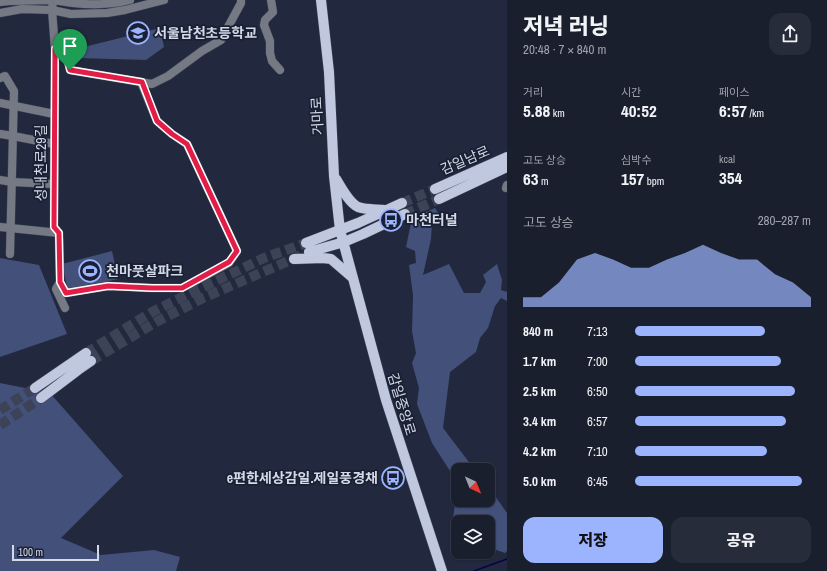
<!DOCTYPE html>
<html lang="ko">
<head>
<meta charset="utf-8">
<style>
	body { margin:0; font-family:"Archivo Narrow","Noto Sans KR",sans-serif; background:#272c3a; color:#f1f3f6; height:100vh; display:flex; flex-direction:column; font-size:15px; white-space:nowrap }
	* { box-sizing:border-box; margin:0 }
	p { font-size:13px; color:#9fa2aa }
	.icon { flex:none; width:22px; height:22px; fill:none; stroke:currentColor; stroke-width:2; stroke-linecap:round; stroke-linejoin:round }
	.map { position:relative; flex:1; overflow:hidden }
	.details { display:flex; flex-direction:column; background:#1a1f2e; width:320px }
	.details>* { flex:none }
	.needle { width:26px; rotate:137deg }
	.controls { position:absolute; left:451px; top:463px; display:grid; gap:8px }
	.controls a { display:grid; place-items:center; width:44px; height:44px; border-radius:8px; background:#1a1f2e; box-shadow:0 1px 3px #0004,0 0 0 1px #383d4a; font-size:20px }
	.scale { position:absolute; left:12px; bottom:10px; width:87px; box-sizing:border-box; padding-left:4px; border:2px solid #d4d9e7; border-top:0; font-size:11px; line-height:14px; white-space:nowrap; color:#d4d9e7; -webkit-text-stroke:3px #192034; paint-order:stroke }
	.pin { position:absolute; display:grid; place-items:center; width:34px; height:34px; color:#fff; margin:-41px -17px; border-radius:50% 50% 50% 0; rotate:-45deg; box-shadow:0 0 4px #0007 }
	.pin .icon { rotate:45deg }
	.round { display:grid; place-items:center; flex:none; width:42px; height:42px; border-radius:12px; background:#272c3a }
	.head { display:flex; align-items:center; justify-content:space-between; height:68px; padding:0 16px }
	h1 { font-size:22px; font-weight:800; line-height:30px }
	.figures { display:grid; grid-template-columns:repeat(3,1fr); gap:6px; height:68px; padding:4px 16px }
	.figures div { display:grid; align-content:center }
	.figures b { font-size:17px; font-weight:800 }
	.figures small { font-size:11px; font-weight:400 }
	.figures p { font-size:11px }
	.chart { height:112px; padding:8px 16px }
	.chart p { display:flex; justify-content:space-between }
	.chart svg { width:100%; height:72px; margin-top:4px; fill:#9cb4fd; opacity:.7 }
	.primary-button { display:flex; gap:8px; margin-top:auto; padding:8px 16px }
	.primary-button a { flex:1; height:46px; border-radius:12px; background:#9cb4fd; color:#111; font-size:16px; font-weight:800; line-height:46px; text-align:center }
	.primary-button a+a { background:#272c3a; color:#f1f3f6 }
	ul { padding:0 16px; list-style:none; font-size:13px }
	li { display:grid; grid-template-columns:64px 48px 1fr; align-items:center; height:30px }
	li i { height:10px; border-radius:5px; background:#9cb4fd }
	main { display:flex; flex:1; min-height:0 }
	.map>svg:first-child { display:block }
	.green { fill:#42507a }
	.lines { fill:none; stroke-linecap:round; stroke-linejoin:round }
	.stream { stroke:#060345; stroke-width:1.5 }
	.major-tunnel { stroke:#3d4357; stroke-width:10; stroke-dasharray:10 5; stroke-linecap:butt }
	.minor-casing { stroke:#3e4559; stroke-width:9 }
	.major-casing { stroke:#3e4559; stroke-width:11 }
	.minor { stroke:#757984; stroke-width:8 }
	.major { stroke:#bfc8df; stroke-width:10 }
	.route-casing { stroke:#fff; stroke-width:8 }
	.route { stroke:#e11d48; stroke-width:5 }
	.labels { text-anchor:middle; stroke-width:3.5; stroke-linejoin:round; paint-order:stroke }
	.poi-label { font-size:14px; font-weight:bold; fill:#d4d9e7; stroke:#192034; text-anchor:start }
	.street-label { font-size:14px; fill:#d4d9e7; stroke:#192034 }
</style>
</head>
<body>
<main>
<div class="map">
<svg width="507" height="571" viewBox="0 0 507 571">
	<rect width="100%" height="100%" fill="#22293e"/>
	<!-- green -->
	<path class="green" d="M156,29L161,32L164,47L146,60L78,58L80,48Z
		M435,208L442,219L432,222L431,239L423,275L449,264L464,293H480L486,282L483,275L497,264L502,280L501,290L507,292V301L501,298L495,306L488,328L480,338L476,352L450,372L443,428L475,470H458V474L450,471L432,443L417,404L419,388L412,363L416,353L412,331L413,295L409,265L416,263L415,251L406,247L412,218Z
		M112,251L118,279L68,291L62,264Z
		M0,258L39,265L67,334L0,357Z
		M0,383L50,393L123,476L61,538L101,555L154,550L180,557L176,571H0Z
		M488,486L507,513V551L505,553L488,547V522H458V540L452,528L455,503L478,505V500H488Z"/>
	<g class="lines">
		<!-- stream -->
		<path class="stream" d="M474,571L507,559"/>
		<!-- major-tunnel -->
		<path class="major-tunnel" d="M402,203L435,189
			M405,214L439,199
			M86,353L152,312L199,289L264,258L306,243
			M91,361L156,322L203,298L302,255
			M0,410L35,388
			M0,425L41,398"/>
		<!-- minor casing -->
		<g class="minor-casing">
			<path id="minor" d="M53,0L52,10L55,49L54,227L59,233L60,282L56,289L65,308
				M54,0C60,1 66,2 73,3C92,5 111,5 130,0
				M271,0L273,12L265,20L264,25L270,41V53L272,61L280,70
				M0,2L10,1L50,0
				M0,13L22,9L52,10L71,14L107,13L125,10L164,0
				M55,49H65L70,70L152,84L168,76L202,51L221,40L241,3V0
				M0,78L5,76L14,91L10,254
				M0,103L54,114
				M0,134L13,136L54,144
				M0,180L12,182L54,184
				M506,188L507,185
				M0,227L59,233
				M60,282L66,293L108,286L152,288H182L229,263L237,251L187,144L172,134L157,121L141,82"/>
		</g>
		<!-- major casing -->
		<g class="major-casing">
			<path id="major" d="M321,0L329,72L334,176L340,230L386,400L442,571
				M336,179C341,187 349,203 358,207C366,210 376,209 384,210
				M435,189L507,157
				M439,199L507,167
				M306,243L358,223L402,203
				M309,252L344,242L363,234L405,214
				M294,259L323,258L331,259L353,278
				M35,388L86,353
				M41,398L78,370L91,361"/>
		</g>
		<!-- minor -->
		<use href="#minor" class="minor"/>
		<!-- major -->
		<use href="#major" class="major"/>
	</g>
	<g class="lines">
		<!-- route casing -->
		<g class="route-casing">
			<path id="route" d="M55,49H65L70,70L142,82L157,121L172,134L187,144L237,251L229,262L182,288H152L108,286L66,293L60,282L59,233L54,227Z"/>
		</g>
		<!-- route -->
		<use href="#route" class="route"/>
	</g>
	<!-- icons -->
	<defs>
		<g id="school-ring" transform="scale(1.15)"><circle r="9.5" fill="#192034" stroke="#9cb4fd" stroke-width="1.5"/><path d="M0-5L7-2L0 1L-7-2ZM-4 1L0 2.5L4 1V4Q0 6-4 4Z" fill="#9cb4fd"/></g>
		<g id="bus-ring" transform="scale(1.15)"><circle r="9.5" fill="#192034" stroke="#9cb4fd" stroke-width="1.5"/><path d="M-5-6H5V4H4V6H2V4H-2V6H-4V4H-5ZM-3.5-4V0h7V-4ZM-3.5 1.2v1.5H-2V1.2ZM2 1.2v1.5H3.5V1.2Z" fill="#9cb4fd"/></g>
		<g id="stadium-ring" transform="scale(1.15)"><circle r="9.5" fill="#192034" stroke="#9cb4fd" stroke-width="1.5"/><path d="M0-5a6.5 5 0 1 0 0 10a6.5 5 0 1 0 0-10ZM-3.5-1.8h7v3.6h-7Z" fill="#9cb4fd"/></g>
	</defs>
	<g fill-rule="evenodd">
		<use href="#school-ring" x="138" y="33"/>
		<use href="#bus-ring" x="391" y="220"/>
		<use href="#stadium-ring" x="90" y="271"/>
		<use href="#bus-ring" x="393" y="478"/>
	</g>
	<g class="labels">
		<!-- poi labels -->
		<g class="poi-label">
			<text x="154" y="38">서울남천초등학교</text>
			<text x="406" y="225">마천터널</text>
			<text x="106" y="276">천마풋살파크</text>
			<text x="378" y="483" text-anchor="end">e편한세상감일.제일풍경채</text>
		</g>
		<!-- street labels -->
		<g class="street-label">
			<text transform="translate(317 116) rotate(-93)" y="5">거마로</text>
			<text transform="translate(465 160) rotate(-23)" y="5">감일남로</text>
			<text transform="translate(41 163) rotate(-90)" y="5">성내천로29길</text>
			<text transform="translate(402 404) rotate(73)" y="5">감일중앙로</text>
		</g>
	</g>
</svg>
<div class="controls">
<a><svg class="needle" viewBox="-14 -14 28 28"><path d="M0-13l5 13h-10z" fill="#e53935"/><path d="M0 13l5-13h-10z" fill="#9fa2aa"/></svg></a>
<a><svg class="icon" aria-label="layers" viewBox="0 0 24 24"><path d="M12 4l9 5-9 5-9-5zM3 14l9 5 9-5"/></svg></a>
</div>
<div class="scale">100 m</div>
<div class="pin" style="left:70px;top:70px;background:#1e9e55"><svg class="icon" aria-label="arrive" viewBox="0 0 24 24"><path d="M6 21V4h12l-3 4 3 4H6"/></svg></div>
</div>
<section class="details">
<div class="head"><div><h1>저녁 러닝</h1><p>20:48 · 7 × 840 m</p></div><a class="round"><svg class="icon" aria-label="share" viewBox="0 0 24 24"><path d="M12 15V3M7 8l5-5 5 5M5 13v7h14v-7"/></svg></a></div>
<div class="figures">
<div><p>거리</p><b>5.88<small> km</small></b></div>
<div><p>시간</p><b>40:52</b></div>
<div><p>페이스</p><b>6:57<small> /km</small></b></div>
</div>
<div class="figures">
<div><p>고도 상승</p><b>63<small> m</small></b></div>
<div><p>심박수</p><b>157<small> bpm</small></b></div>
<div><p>kcal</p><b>354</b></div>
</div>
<div class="chart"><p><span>고도 상승</span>280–287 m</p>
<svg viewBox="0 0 160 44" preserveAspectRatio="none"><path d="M0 44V38L10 38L20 29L30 15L40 11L50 15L60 20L70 20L80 15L90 11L100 6L110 11L120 15L130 15L140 24L150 29L160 38V44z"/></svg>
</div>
<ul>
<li><b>840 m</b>7:13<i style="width:74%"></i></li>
<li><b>1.7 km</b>7:00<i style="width:83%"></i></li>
<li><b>2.5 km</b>6:50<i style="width:91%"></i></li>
<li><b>3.4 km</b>6:57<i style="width:86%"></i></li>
<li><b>4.2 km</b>7:10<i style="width:75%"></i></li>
<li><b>5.0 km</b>6:45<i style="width:95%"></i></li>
</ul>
<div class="primary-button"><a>저장</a><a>공유</a></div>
</section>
</main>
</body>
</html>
